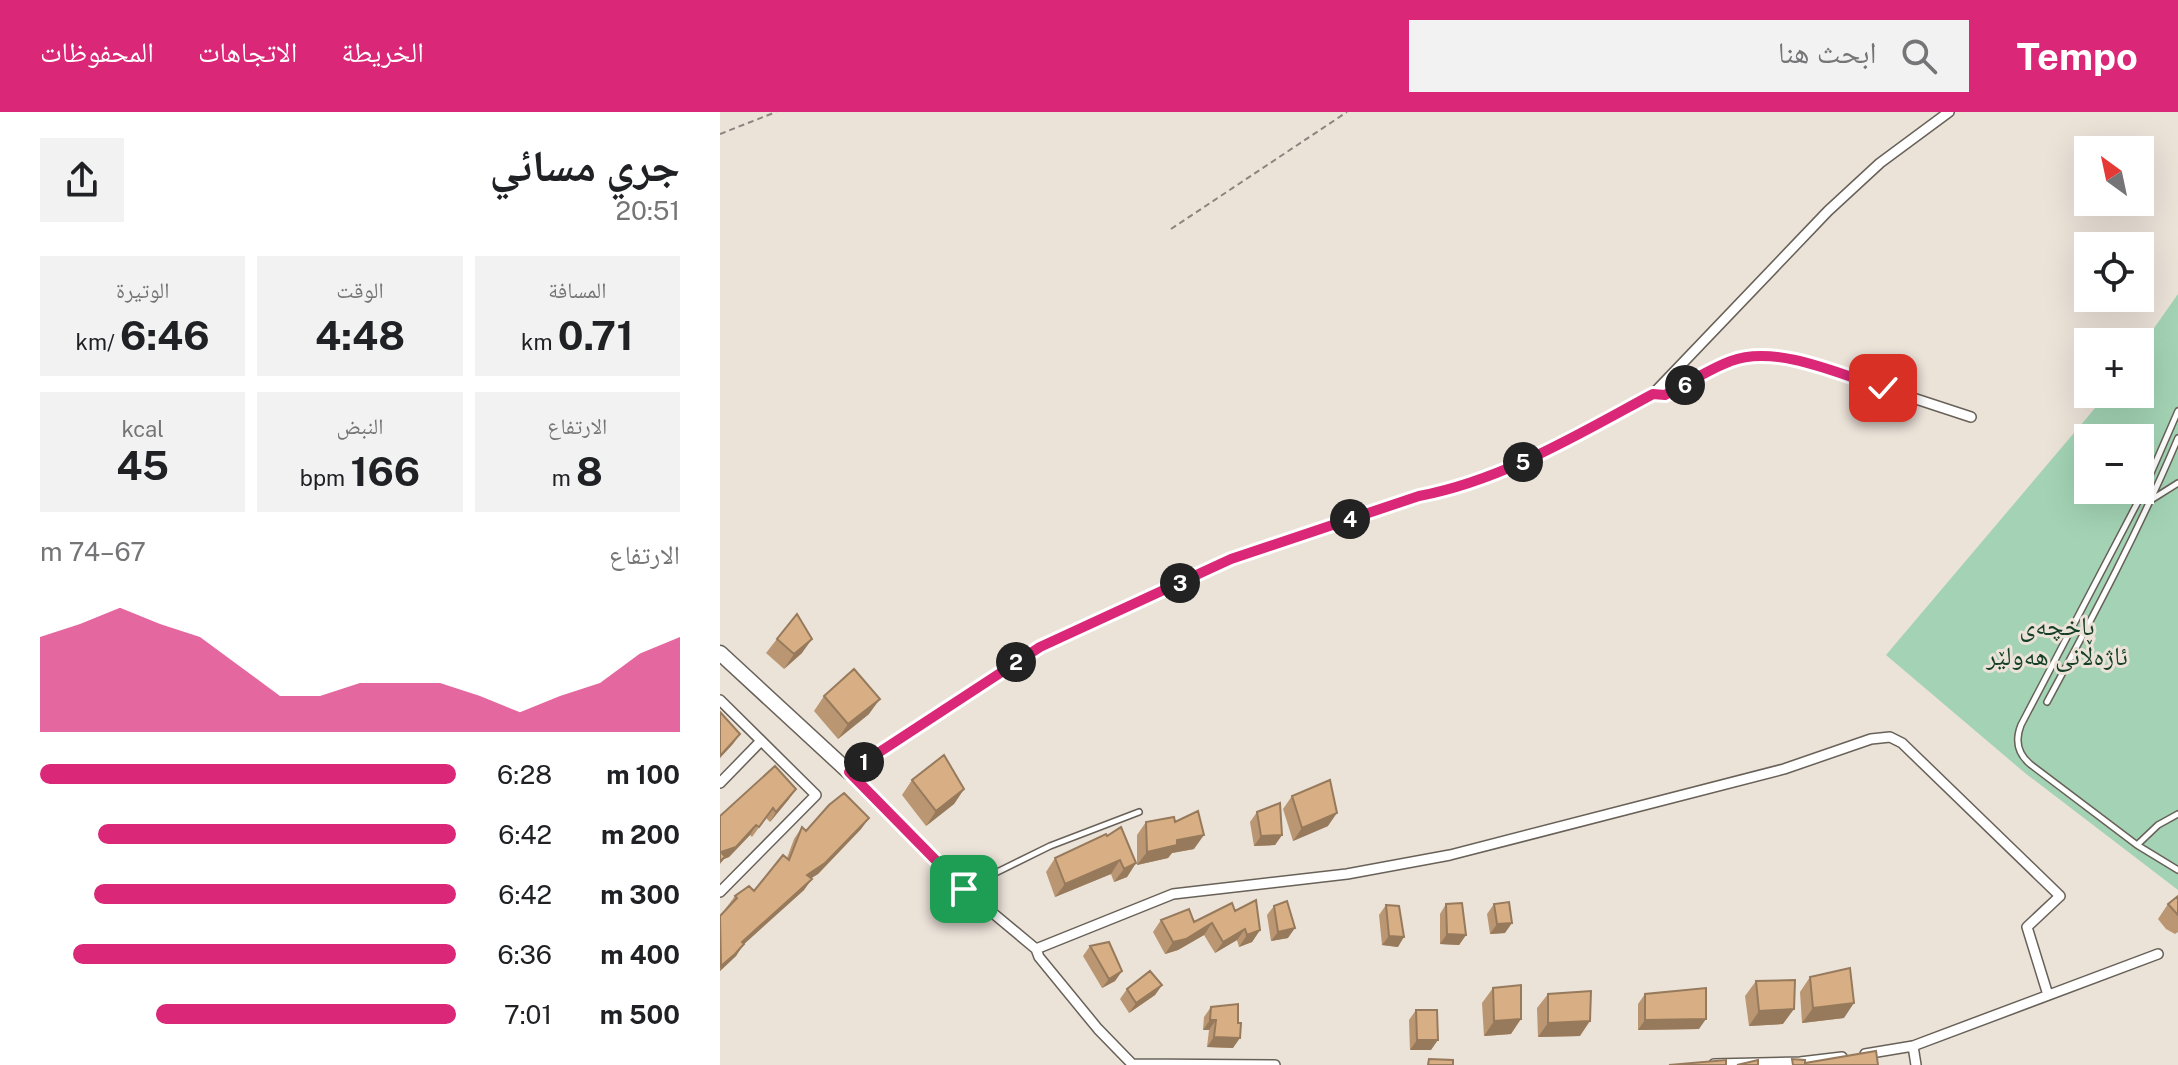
<!DOCTYPE html>
<html lang="ar">
<head>
<meta charset="utf-8">
<style>
	body { margin:0; font-family:"Public Sans","Noto Naskh Arabic",sans-serif; background:#f2f2f2; color:#202124; direction:rtl; height:100vh; display:flex; flex-direction:column; font-size:30px; white-space:nowrap }
	* { box-sizing:border-box; margin:0 }
	p { font-size:26px; color:#757577 }
	.icon { flex:none; width:44px; height:44px; fill:none; stroke:currentColor; stroke-width:2; stroke-linecap:round; stroke-linejoin:round }
	.map { position:relative; flex:1; overflow:hidden; direction:ltr }
	.panel { display:flex; flex-direction:column; background:#fff; width:720px }
	.panel>* { flex:none }
	.needle { width:52px; rotate:327deg }
	.controls { position:absolute; left:1354px; top:24px; display:grid; gap:16px }
	.controls a { display:grid; place-items:center; width:80px; height:80px; border-radius:0px; background:#fff; box-shadow:0 8px 32px #0002; font-size:40px }
	.pin { position:absolute; display:grid; place-items:center; width:68px; height:68px; color:#fff; margin:-34px; border-radius:16px; box-shadow:0 4px 12px #0006 }
	.km { position:absolute; width:40px; height:40px; margin:-20px; border-radius:50%; background:#222; color:#fff; font-size:22px; line-height:40px; text-align:center }
	.round { display:grid; place-items:center; flex:none; width:84px; height:84px; border-radius:0px; background:#f2f2f2 }
	.summary { display:flex; align-items:center; justify-content:space-between; height:136px; padding:0 40px }
	h1 { font-size:44px; font-weight:700; line-height:60px }
	.metrics { display:grid; grid-template-columns:repeat(3,1fr); gap:12px; height:136px; padding:8px 40px }
	.metrics div { display:grid; align-content:center; border-radius:0px; background:#f2f2f2; text-align:center }
	.metrics b { font-size:40px; font-weight:700 }
	.metrics small { font-size:22px; font-weight:400 }
	.metrics p { font-size:22px }
	.chart { height:224px; padding:16px 40px }
	.chart p { display:flex; justify-content:space-between }
	.chart svg { width:100%; height:144px; margin-top:8px; fill:#db2777; opacity:.7 }
	ul { padding:0 40px; list-style:none; font-size:26px }
	li { display:grid; grid-template-columns:128px 96px 1fr; align-items:center; height:60px }
	li i { height:20px; border-radius:10px; background:#db2777 }
	header { display:flex; align-items:center; gap:48px; box-sizing:border-box; height:112px; padding:0 40px; background:#db2777; color:#fff }
	header strong { font-size:38px }
	nav { display:flex; gap:44px; margin-inline-start:auto; font-size:28px }
	.search { width:560px; height:72px; background:#f2f2f2; display:flex; align-items:center; gap:20px; box-sizing:border-box; padding:0 28px; border-radius:0px; color:#757577; font-size:30px }
	main { display:flex; flex:1; min-height:0 }
	.map>svg:first-child { display:block }
	.green { fill:#a3d3b4; fill-rule:evenodd }
	.lines { fill:none; stroke-linecap:round; stroke-linejoin:round }
	.lane-casing { stroke:#686158; stroke-width:8 }
	.street-casing { stroke:#686158; stroke-width:12 }
	.secondary-casing { stroke:#686158; stroke-width:17 }
	.path { stroke:#8c857f; stroke-width:2; stroke-dasharray:6 4; stroke-linecap:butt }
	.lane { stroke:#fff; stroke-width:5 }
	.street { stroke:#fff; stroke-width:9 }
	.secondary { stroke:#fff; stroke-width:14 }
	.wall { fill:#ba9672 }
	.shaded-wall { fill:#977a5c }
	.building { fill:#d8af84; stroke:#977a5c; stroke-width:2 }
	.route-casing { stroke:#fff; stroke-width:16 }
	.route { stroke:#db2777; stroke-width:10 }
	.labels { text-anchor:middle; stroke-width:6; stroke-linejoin:round; paint-order:stroke }
	.park-label { font-size:26px; fill:#143e27; stroke:#ebe2d8 }
</style>
</head>
<body>
<header>
<strong>Tempo</strong>
<div class="search"><svg class="icon" aria-label="search" viewBox="0 0 24 24"><circle cx="10" cy="10" r="6"/><path d="M15 15l6 6"/></svg>ابحث هنا</div>
<nav><a>الخريطة</a><a>الاتجاهات</a><a>المحفوظات</a></nav>
</header>
<main>
<div class="map">
<svg width="1458" height="953" viewBox="0 0 1458 953">
	<rect width="100%" height="100%" fill="#ebe2d8"/>
	<!-- green -->
	<path class="green" d="M1458,182V778L1305,661L1166,543L1387,282H1420V236ZM1368,326H1420V378H1368Z"/>
	<g class="lines">
		<!-- lane casing -->
		<g class="lane-casing">
			<path id="lane" d="M1458,299L1421,384L1301,613C1295,628 1297,641 1310,652L1417,733L1458,758
				M1421,384L1431,388L1458,371
				M1327,590C1374,503 1420,416 1458,326
				M1417,733L1438,713L1458,702
				M245,776L330,734L419,700"/>
		</g>
		<!-- street casing -->
		<g class="street-casing">
			<path id="street" d="M933,282L945,283L1013,248L1037,245L1074,247L1251,305
				M0,588L96,683L0,780
				M0,671L41,629
				M316,837L453,782L627,762L730,743L1064,657L1151,627L1170,625L1182,631L1340,784L1307,815L1328,883
				M1193,934L1196,953
				M1145,942L1193,934L1438,842
				M412,952L555,953
				M994,952L1080,950L1122,945
				M413,953L378,917L319,845L316,837L244,777L129,660L320,535L511,447L699,384L724,379L819,344L933,282L1108,99L1160,51L1229,0"/>
		</g>
		<!-- secondary casing -->
		<g class="secondary-casing">
			<path id="secondary" d="M0,541L129,660"/>
		</g>
		<!-- path -->
		<path class="path" d="M0,22L56,0
			M451,117L627,0"/>
		<!-- lane -->
		<use href="#lane" class="lane"/>
		<!-- street -->
		<use href="#street" class="street"/>
		<!-- secondary -->
		<use href="#secondary" class="secondary"/>
	</g>
	<!-- wall -->
	<path class="wall" d="M57,527L82,541L64,557L46,541Z
		M104,584L149,602L118,627L94,599Z
		M192,668L244,677L234,692L206,714L182,683Z
		M572,684L608,714L573,729L563,697Z
		M69,687L50,710L46,706L32,725L30,723L9,745L4,747L0,704Z
		M537,700L562,723L555,733L534,734L530,710Z
		M149,706L141,717L98,762L91,766L84,778L23,833L16,844L0,859V804L15,784L34,779L67,746L74,727L82,715L86,719Z
		M426,710H455L474,737L452,741L448,746L417,753V723Z
		M387,724L416,751L407,765L394,770L391,762L335,785L326,760L335,746Z
		M1458,784V820L1455,822L1446,817L1438,807L1448,792Z
		M726,792L746,823L739,833L720,832V802Z
		M774,792L785,821L770,822L767,802Z
		M666,793L678,835L662,833L659,803Z
		M554,794L568,826L551,829L547,803Z
		M515,799L540,818L532,830L519,835L517,828L495,841L484,823L458,838L445,842L433,820L441,808L474,810Z
		M370,834L402,859L395,869L382,876L363,844Z
		M1090,865L1124,906L1082,911L1080,880Z
		M1036,869L1063,912L1029,914L1025,884Z
		M442,873L435,883L409,901L400,887L407,877Z
		M773,876L791,922L764,924L762,891Z
		M828,882L860,924L818,925L817,896Z
		M925,882L979,917L918,918V892Z
		M491,895L518,911L513,936L487,935L489,918H483L484,905Z
		M696,898L711,938H690L689,908Z"/>
	<!-- shaded-wall -->
	<path class="shaded-wall" d="M92,527L82,541L64,557L74,542Z
		M160,587L149,602L118,627L128,612Z
		M20,622L13,632L0,646V644Z
		M76,677L69,687L50,710L56,700Z
		M244,677L234,692L206,714L216,699Z
		M617,701L608,714L573,729L582,716Z
		M149,706L141,717L98,762L79,774L87,763Z
		M36,713L30,723L9,745L4,747L0,752L1,740Z
		M484,723L474,737L452,741L448,746L417,753L427,740L457,728Z
		M562,723L555,733L534,734L541,724Z
		M400,748L391,762L335,785L345,772Z
		M416,751L407,765L394,770L404,757Z
		M92,767L84,778L23,833L16,844L0,859L1,854L22,830Z
		M492,811L484,823L458,838L445,842L453,830Z
		M792,811L785,821L770,822L777,812Z
		M575,816L568,826L551,829L558,820Z
		M525,817L517,828L495,841L503,830Z
		M540,818L532,830L519,835L527,823Z
		M727,822L746,823L739,833L720,832Z
		M669,824L684,825L678,835L662,833Z
		M402,859L395,869L382,876L389,867Z
		M442,873L435,883L409,901L416,891Z
		M1134,891L1124,906L1082,911L1093,896Z
		M1074,897L1063,912L1029,914L1039,899Z
		M801,907L791,922L764,924L774,909Z
		M986,907L979,917L918,918L925,908Z
		M490,908H496L489,918H483Z
		M870,909L860,924L818,925L828,911Z
		M494,925L520,926L513,936L487,935Z
		M697,928H718L711,938H690Z"/>
	<!-- building -->
	<path class="building" d="M77,502L92,527L74,542L57,527Z
		M134,557L160,587L128,612L104,584Z
		M0,600L20,622L0,644Z
		M224,643L244,677L216,699L192,668Z
		M55,654L76,677L56,700L53,696L39,715L36,713L16,735L1,740L5,745L0,749V704Z
		M610,668L617,701L582,716L572,684Z
		M124,681L149,706L105,751L87,763L92,767L22,830L24,832L15,842L1,854L0,804L17,786L15,784L29,774L34,779L63,743L69,748L82,715L86,719L109,693Z
		M560,691L562,723L541,724L537,700Z
		M478,699L484,723L457,728V733L427,740L426,710L454,705L455,710Z
		M401,715L416,751L404,757L400,748L345,772L335,746L386,722L387,724Z
		M1458,784V803L1448,792Z
		M536,788L540,818L527,823L525,817L503,830L492,811L466,827L453,830L441,808L469,797L474,810L512,791L515,799Z
		M567,789L575,816L558,820L554,794Z
		M789,790L792,811L777,812L774,792Z
		M742,791L746,823L727,822L726,792Z
		M666,793L679,794L684,825L669,824Z
		M389,830L402,859L389,867L370,834Z
		M1130,856L1134,891L1093,896L1090,865Z
		M430,859L442,873L416,891L407,877Z
		M1075,868L1074,897L1039,899L1036,869Z
		M801,873V907L774,909L773,876Z
		M986,876V907L925,908V882Z
		M871,879L870,909L828,911V882Z
		M518,892V911H521L520,926L494,925L496,908H490L491,895Z
		M696,898H717L718,928H697Z
		M1156,939L1158,953H1073L1072,947L1085,948V951Z
		M709,947L733,948V953H708Z
		M1006,948V953H949Z
		M1038,948V953H1017Z"/>
	<g class="lines">
		<!-- route casing -->
		<g class="route-casing">
			<path id="route" d="M244,777L129,660L320,535L511,447L699,384C783,368 859,322 933,282L945,283C967,272 989,257 1011,249C1055,232 1120,262 1163,276"/>
		</g>
		<!-- route -->
		<use href="#route" class="route"/>
	</g>
	<g class="labels">
		<!-- park labels -->
		<g class="park-label">
			<text x="1337" y="523">باخچەی<tspan x="1337" dy="30">ئاژەڵانی هەولێر</tspan></text>
		</g>
	</g>
</svg>
<div class="controls">
<a><svg class="needle" viewBox="-14 -14 28 28"><path d="M0-13l5 13h-10z" fill="#e53935"/><path d="M0 13l5-13h-10z" fill="#757577"/></svg></a>
<a><svg class="icon" aria-label="locate" viewBox="0 0 24 24"><circle cx="12" cy="12" r="6"/><path d="M12 2v4M12 18v4M2 12h4M18 12h4"/></svg></a>
<a>+</a>
<a>−</a>
</div>
<div class="pin" style="left:244px;top:777px;background:#1e9e55"><svg class="icon" aria-label="arrive" viewBox="0 0 24 24"><path d="M6 21V4h12l-3 4 3 4H6"/></svg></div>
<div class="pin" style="left:1163px;top:276px;background:#d93025"><svg class="icon" aria-label="check" viewBox="0 0 24 24"><path d="M5 12l5 5 9-10"/></svg></div>
<b class="km" style="left:144px;top:650px">1</b>
<b class="km" style="left:296px;top:550px">2</b>
<b class="km" style="left:460px;top:471px">3</b>
<b class="km" style="left:630px;top:407px">4</b>
<b class="km" style="left:803px;top:350px">5</b>
<b class="km" style="left:965px;top:273px">6</b>
</div>
<section class="panel">
<div class="summary"><div><h1>جري مسائي</h1><p>20:51</p></div><a class="round"><svg class="icon" aria-label="share" viewBox="0 0 24 24"><path d="M12 15V3M7 8l5-5 5 5M5 13v7h14v-7"/></svg></a></div>
<div class="metrics">
<div><p>المسافة</p><b>0.71<small> km</small></b></div>
<div><p>الوقت</p><b>4:48</b></div>
<div><p>الوتيرة</p><b>6:46<small> /km</small></b></div>
</div>
<div class="metrics">
<div><p>الارتفاع</p><b>8<small> m</small></b></div>
<div><p>النبض</p><b>166<small> bpm</small></b></div>
<div><p>kcal</p><b>45</b></div>
</div>
<div class="chart"><p><span>الارتفاع</span>67–74 m</p>
<svg viewBox="0 0 160 44" preserveAspectRatio="none"><path d="M0 44V15L10 11L20 6L30 11L40 15L50 24L60 33L70 33L80 29L90 29L100 29L110 33L120 38L130 33L140 29L150 20L160 15V44z"/></svg>
</div>
<ul>
<li><b>100 m</b>6:28<i style="width:100%"></i></li>
<li><b>200 m</b>6:42<i style="width:86%"></i></li>
<li><b>300 m</b>6:42<i style="width:87%"></i></li>
<li><b>400 m</b>6:36<i style="width:92%"></i></li>
<li><b>500 m</b>7:01<i style="width:72%"></i></li>
</ul>
</section>
</main>
</body>
</html>
